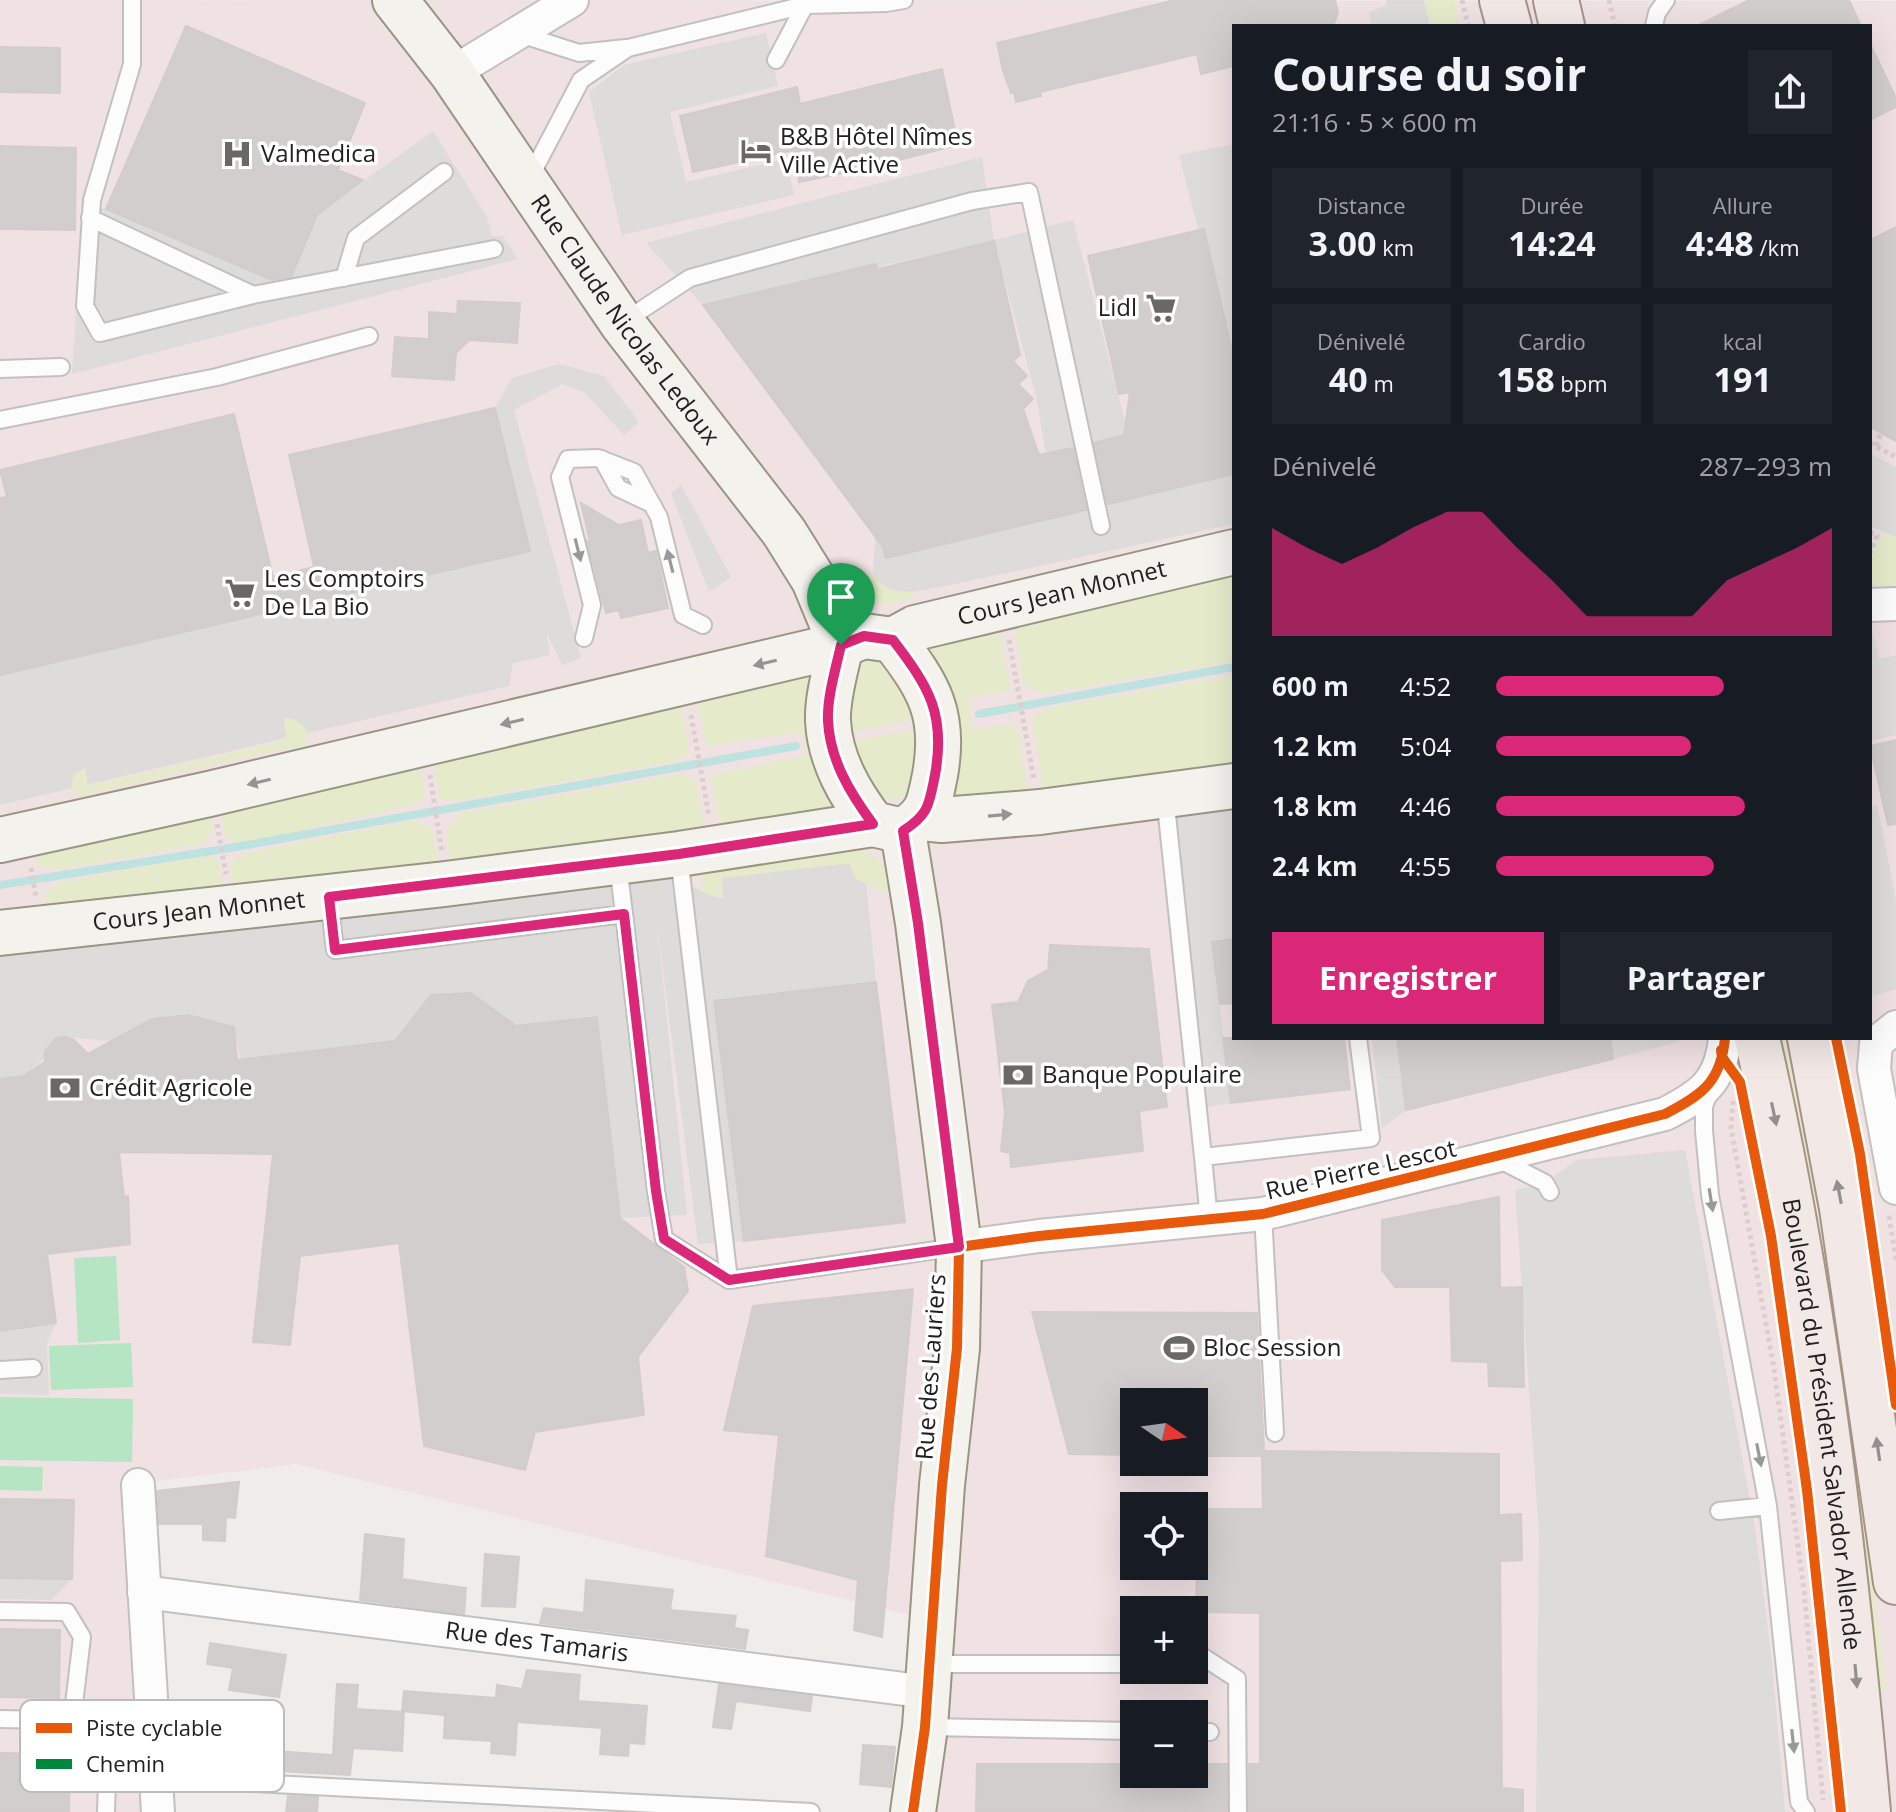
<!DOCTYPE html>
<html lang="fr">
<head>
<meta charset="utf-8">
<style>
	body { margin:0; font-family:"Open Sans",sans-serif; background:#20242c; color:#f1f3f6; height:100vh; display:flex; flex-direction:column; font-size:30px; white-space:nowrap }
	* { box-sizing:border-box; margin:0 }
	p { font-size:26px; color:#9ea1a6 }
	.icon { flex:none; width:44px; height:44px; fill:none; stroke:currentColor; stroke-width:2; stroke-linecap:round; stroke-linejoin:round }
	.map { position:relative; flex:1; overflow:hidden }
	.sheet { position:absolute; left:1232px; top:24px; width:640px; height:1016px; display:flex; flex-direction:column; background:#171b24; border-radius:0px; box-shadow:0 8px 32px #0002 }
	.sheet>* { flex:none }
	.needle { width:52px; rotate:103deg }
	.buttons { position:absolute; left:1120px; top:1388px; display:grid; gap:16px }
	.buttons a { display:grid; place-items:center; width:88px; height:88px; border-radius:0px; background:#171b24; box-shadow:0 8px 32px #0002; font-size:40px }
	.pin { position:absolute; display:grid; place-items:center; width:68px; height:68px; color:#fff; margin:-82px -34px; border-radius:50% 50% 50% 0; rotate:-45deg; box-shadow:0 0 8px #0007 }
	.pin .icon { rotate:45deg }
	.round { display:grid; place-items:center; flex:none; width:84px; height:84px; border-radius:0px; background:#20242c }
	.head { display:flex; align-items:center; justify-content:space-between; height:136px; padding:0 40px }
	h1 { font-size:44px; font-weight:700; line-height:60px }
	.stats { display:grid; grid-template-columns:repeat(3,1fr); gap:12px; height:136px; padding:8px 40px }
	.stats div { display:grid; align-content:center; border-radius:0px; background:#20242c; text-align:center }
	.stats b { font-size:34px; font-weight:700 }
	.stats small { font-size:22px; font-weight:400 }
	.stats p { font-size:22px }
	.chart { height:224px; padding:16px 40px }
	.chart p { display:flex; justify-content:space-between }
	.chart svg { width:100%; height:144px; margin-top:8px; fill:#db2777; opacity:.7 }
	.button { display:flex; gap:16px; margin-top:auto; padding:16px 40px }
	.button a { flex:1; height:92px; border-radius:0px; background:#db2777; color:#fff; font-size:32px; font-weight:700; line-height:92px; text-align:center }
	.button a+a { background:#20242c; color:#f1f3f6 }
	ul { padding:0 40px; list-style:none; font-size:26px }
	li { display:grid; grid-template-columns:128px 96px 1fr; align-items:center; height:60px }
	li i { height:20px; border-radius:10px; background:#db2777 }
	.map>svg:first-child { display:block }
	.commercial { fill:#f0e1e3; fill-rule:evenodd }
	.religious { fill:#dddcdb }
	.grass { fill:#e5ebca }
	.pitch { fill:#b6e5c4 }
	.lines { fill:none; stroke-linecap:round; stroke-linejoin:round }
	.stream { stroke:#bee2e0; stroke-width:8 }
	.building { fill:#d2cecd; stroke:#d2cdcb; stroke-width:2 }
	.lane-casing { stroke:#c2c1c0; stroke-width:20 }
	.street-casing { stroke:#c2c1c0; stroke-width:36 }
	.secondary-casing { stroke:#9a9582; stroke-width:48 }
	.primary-casing { stroke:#a69386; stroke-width:48 }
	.path { stroke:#dccdcf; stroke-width:5; stroke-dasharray:4 4; stroke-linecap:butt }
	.lane { stroke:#fdfcfc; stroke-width:16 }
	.street { stroke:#fdfcfc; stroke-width:32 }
	.secondary { stroke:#f4f2ed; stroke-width:44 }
	.primary { stroke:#f2e9e6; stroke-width:44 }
	.quiet { stroke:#00873e; stroke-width:8; stroke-dasharray:16 8; stroke-linecap:butt }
	.cycleway-casing { stroke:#fff; stroke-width:15 }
	.cycleway { stroke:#e8590c; stroke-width:10 }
	.oneway { fill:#9a9999 }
	.oneway2 { fill:#959491 }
	.oneway3 { fill:#948f8d }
	.route-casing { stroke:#fff; stroke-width:16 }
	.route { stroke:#db2777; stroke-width:10 }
	.labels { text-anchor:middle; stroke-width:7; stroke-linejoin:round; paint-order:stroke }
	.poi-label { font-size:24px; fill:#212121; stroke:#fff; text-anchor:start }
	.street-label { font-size:24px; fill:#212121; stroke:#fff }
	.key { fill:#fff; stroke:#bcbcbc; stroke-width:2 }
	.key-label { font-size:22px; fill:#212121 }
</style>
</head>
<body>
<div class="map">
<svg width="1896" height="1812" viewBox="0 0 1896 1812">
	<rect width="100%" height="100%" fill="#efecea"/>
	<!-- commercial -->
	<path class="commercial" d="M0,0L1896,1V1812H932L913,1616L296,1464L125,1485L153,1812H0ZM1234,26H1870V1038H1234ZM1134,1402H1194V1462H1134ZM1134,1506H1194V1566H1134ZM1134,1610H1194V1670H1134ZM1134,1714H1194V1774H1134Z"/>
	<!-- religious -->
	<path class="religious" d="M1386,0H1424L1430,26H1372L1369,12L1387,5Z
		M766,33L778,86L670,112L686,182L786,159L794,195L622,235L589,92L624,65Z
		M433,131L487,217L492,236H503L518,259L72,374L83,206L106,209L286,286L317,215Z
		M1234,144V369L1179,155Z
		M982,157L994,240L1073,220L1139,476L1234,453V524L955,584L913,592H894L879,583L873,573L875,537L1053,495L1036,396L994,241L703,305L646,243Z
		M559,364L604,376L639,422L624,435L584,392L563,384L514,410L581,658L562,665L546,631L550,655L513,663L509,686L0,805V675L527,551L495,408L512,378Z
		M1870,454L1896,467V537L1870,526Z
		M681,485L731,577L709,592L671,493Z
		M1870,633H1873L1879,659L1896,655V735L1870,741Z
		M1877,804L1896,900V989L1870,997V807Z
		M1234,808V939L1213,942L1231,1103L1187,1110L1161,819Z
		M849,863L856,878L866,882L876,982L714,1001L744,1241L698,1244L657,923L687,1215L620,1218L596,1017L516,1026L471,993L431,995L395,1041L241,1060L233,1027L112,1041L61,1037L50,1043L45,1058L23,1076L0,1079V946L650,865L709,895L722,898L721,878Z
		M1372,1038H1397L1406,1110L1382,1128Z
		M1610,1038H1677L1678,1042L1613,1059Z
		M1685,1150L1755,1528L1772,1662L1785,1812H1536L1539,1534L1515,1190L1545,1183L1576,1160Z
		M56,1323L47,1342L49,1395L0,1394V1331Z
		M0,1578L72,1579L51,1600L0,1599Z"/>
	<!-- grass -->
	<path class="grass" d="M1424,0H1454L1460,26H1430Z
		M1882,533L1896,537V589L1870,583V558Z
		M1234,566V661L1043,694L1024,685L1013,617Z
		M873,573C883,590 894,591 913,592L912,598C883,610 860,606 847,575Z
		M997,619L1011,690L968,698L973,729L1016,724L1029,793L951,800L923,655L928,636Z
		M874,656L890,661L924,717L840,735L859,665Z
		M812,666L839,815L721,830L711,776L808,755L800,732L706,746L696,691Z
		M1234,675V771L1045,797L1032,719L1043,709Z
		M680,695L689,753L677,761L458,801L440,799L433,753Z
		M284,718C297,718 302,723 308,734L305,745L291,750H277L79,796L72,788L73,775L85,768L88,786L286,740Z
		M925,728L912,790C901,798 893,802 880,799L844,742Z
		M418,756L426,796L414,805L241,844L226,837L218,802Z
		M681,774L695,781L706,833L450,862L447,829L461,813Z
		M207,805L213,833L201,844L55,870L38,867L35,845Z
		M414,820L432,829L439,865L235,894L229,866L241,854Z
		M854,847C875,855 885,864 894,885L887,893L856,879L849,863L722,878L723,898L709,895L701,889L703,868L826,855Z
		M205,855L218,859L223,891L47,912L44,895L57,883Z
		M1774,1038H1785L1836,1302L1821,1305Z
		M1843,1352L1887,1689L1870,1691L1830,1355Z"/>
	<!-- pitch -->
	<path class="pitch" d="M116,1256L120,1340L78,1343L74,1258Z
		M131,1343L133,1387L51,1390L49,1346Z
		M0,1397L133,1399L132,1462L0,1460Z
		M0,1466L43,1467L42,1491L0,1490Z"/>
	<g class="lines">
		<!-- stream -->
		<path class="stream" d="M979,714L1234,667
			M0,885L230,848L796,746"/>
	</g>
	<!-- building -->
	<path class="building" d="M1175,0H1335L1338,13L1333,26H1234V66L1201,74L1197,54L1040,92L1041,96L1016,102L1014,92L1011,93L1003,71L997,43Z
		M1749,0H1849L1861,26H1697Z
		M186,26L365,103L338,170L363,180L317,215L291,277L272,280L106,209Z
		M1870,44L1896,98V107L1870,120Z
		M0,47L60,48V93L0,92Z
		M942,69L958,145L863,169L799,182L794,150L693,172L680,116L797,87L800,104Z
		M0,146L76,148L75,230L0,229Z
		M1896,227V441L1870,427V240Z
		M1204,229L1234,360V474L1108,504L1094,443L1124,435L1130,392L1119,394L1088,256Z
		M994,241L1020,355L1013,361L1027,376L1018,384L1033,399L1023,409L1039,455L1073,448L1086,510L886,558L883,547L703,305L876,264L878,269Z
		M458,301L520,303L517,343L469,340L456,353L454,380L392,376L395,337L429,339V312L457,314Z
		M495,408L530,551L0,675V498L7,497L0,470L234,414L273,577L314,567L289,455Z
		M581,503L619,525L641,520L648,553L656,551L668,608L621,618L619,610L606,613L587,541H590Z
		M1896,740V824L1888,825L1870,746Z
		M1234,939V1003L1220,1004L1212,942Z
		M1050,945L1149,949L1167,1107L1139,1111L1143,1151L1011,1167L1010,1153L1001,1151L1005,1112L992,1005L1018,1002L1028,981L1048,970Z
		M876,982L905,1222L744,1241L714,1001Z
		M471,993L516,1026L597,1017L620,1218L684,1267L688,1291L638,1357L644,1415L535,1432L525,1470L424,1446L399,1243L300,1256L290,1345L253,1342L273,1154L119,1152L124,1197L128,1196L130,1244L47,1254L56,1323L0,1331V1079L23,1076L45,1062V1051L56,1038L66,1037L74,1040L88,1054L152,1019L188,1015L234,1027L237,1060L395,1041L431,995Z
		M1223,1038H1344L1350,1089L1231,1103Z
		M1397,1038H1610L1613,1059L1406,1110Z
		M1499,1197L1500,1288L1522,1287L1524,1387L1489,1386L1488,1362L1452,1361L1450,1287H1395L1382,1270V1220Z
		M913,1289L882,1637L854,1630L858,1580L766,1556L779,1435L724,1430L753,1306Z
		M1032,1312L1257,1313L1264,1451L1499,1454V1515L1521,1514L1522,1560L1500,1561L1502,1788L1523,1790V1812H1249V1764H1260V1613L1196,1612L1198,1509H1263L1262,1456H1194V1402H1134V1455L1069,1454Z
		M239,1482L235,1518L226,1517L225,1541L203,1540V1524H159L157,1491Z
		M0,1499L74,1500L72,1579L0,1578Z
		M365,1534L404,1539L402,1579L466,1588L464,1614L360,1600Z
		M485,1554L519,1557L515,1607L482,1606Z
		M586,1580L673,1590L670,1610L736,1616L734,1628L748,1630L745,1649L540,1623L544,1608L584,1613Z
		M0,1629L60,1630L59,1698L0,1697Z
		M210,1643L286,1655L279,1697L229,1690L233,1668L207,1664Z
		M527,1670L580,1675L578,1701L647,1706L644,1744L629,1743L628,1756L600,1754L602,1728L517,1722L515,1755L491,1753L492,1741L444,1738L445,1715L402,1711L404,1691L496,1698L497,1685L522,1689Z
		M337,1684L358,1685L356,1709L404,1712L402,1751L353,1748L350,1775L258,1770L260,1750L333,1755Z
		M719,1684L812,1696L810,1711L736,1701L731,1729L713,1727Z
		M863,1745L895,1747L891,1787L860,1784Z
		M0,1753L70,1754L69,1812H0Z
		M977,1764H1134V1774H1194V1764H1227V1812H976Z
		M288,1796L318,1797L317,1812H286Z"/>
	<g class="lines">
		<!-- lane casing -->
		<g class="lane-casing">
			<path id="lane" d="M1654,26L1657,13L1666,0
				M520,34L579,53L626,48
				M776,60L805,5L886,3L904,0
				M529,179L581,80L628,48L805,5L804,0
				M90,218L253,295L100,333L85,306L92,200L132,64V0
				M344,278L356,238L444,172
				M253,295L494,249
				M623,322L690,278L972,201L1029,192L1101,526
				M0,369L61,367
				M0,420L217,377L369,336
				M602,459L618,488L652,504
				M584,638L592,605L560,477L568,459L598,458L634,472L659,517L683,615L703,625
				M1165,796L1203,1157L1371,1138L1358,1038
				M679,856L729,1280L957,1247
				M618,864L624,914
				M329,898L335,950L624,914L656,1191L664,1239L729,1280
				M1711,1089L1704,1106V1131L1710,1195L1768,1506L1799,1802L1806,1812
				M1203,1157L1209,1220
				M1498,1159L1545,1183L1550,1192
				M1263,1214L1275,1433
				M0,1370L33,1368
				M1719,1511L1768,1506
				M0,1611L67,1612L82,1637L72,1721
				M1194,1651L1237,1679L1238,1812
				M933,1664H1134
				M0,1719L99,1721L108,1752L106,1812
				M928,1727L1134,1731
				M1194,1732H1210
				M157,1778L811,1812"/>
		</g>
		<!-- street casing -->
		<g class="street-casing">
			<g id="street">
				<path d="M452,73L572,0"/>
				<path d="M1870,605L1896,604"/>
				<path d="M1896,1027L1876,1043L1874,1069L1896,1188"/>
				<path d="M959,1247L1039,1236L1263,1214L1665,1114C1702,1095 1721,1082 1725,1038"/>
				<path d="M138,1485L158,1812"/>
				<path id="s1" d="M144,1592L928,1692"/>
			</g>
		</g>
		<!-- secondary casing -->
		<g class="secondary-casing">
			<g id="secondary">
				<path id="s2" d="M395,0L452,73L622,323L784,532L814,580L841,645"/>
				<path id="s3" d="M893,640L915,628L1234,552"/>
				<path d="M922,818L942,820L1040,812L1234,786"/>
				<path d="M903,831L918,923L959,1247L957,1348L942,1485L925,1727L913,1812"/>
				<path d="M0,840L209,794L841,645L864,636L893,640C929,687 946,714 935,775C929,804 929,814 903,831L873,824C850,794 830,760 828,721C827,697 836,668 841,645"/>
				<path id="s4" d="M0,933L445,884L679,854L873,824"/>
			</g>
		</g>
		<!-- primary casing -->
		<g class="primary-casing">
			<g id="primary">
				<path d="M1502,0L1509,26"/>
				<path d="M1556,0L1562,26"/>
				<path id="s5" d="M1757,1038C1815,1292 1845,1553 1868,1812"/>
				<path d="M1810,1038L1842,1208L1896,1582"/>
			</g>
		</g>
		<!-- path -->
		<path class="path" d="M1462,0L1468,26
			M1609,0L1615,26
			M1870,443L1896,457
			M1876,446L1881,433
			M1870,532L1877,536L1870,552
			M1009,640L1034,780
			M691,715L709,816
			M430,775L442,853
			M217,824L226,874
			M31,868L36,897
			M1733,1101L1731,1128L1774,1369L1804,1590L1823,1800
			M1889,1216L1896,1260"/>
		<!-- lane -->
		<use href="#lane" class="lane"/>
		<!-- street -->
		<use href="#street" class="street"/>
		<!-- secondary -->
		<use href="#secondary" class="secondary"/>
		<!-- primary -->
		<use href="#primary" class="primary"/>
		<!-- quiet -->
		<path class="quiet" d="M99,1721L153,1719"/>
		<!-- cycleway casing -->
		<g class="cycleway-casing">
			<path id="cycleway" d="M903,831L918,923L959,1247L957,1348L942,1485L925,1727L913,1812
				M1836,1038L1860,1154L1896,1405
				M1721,1050L1722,1057L1740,1082L1771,1236L1807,1490L1841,1812
				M959,1247L1039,1236L1263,1214L1665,1114C1702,1095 1721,1082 1725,1038"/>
		</g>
		<!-- cycleway -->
		<use href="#cycleway" class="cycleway"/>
	</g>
	<!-- one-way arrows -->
	<defs><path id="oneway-solid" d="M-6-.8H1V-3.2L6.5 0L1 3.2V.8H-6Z" transform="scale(2)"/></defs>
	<g class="oneway">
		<use href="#oneway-solid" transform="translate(578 550) rotate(76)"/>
		<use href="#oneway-solid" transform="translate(670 561) rotate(-104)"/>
		<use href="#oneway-solid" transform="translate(1711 1200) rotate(81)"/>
		<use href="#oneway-solid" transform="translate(1759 1455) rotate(79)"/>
		<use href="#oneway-solid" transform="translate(1793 1741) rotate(84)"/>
	</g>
	<g class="oneway2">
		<use href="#oneway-solid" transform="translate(765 663) rotate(167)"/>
		<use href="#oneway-solid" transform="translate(512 722) rotate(167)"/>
		<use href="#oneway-solid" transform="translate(259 782) rotate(167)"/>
		<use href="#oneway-solid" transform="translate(1000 815) rotate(-5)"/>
	</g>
	<g class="oneway3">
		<use href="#oneway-solid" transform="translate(1774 1114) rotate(78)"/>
		<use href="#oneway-solid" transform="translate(1839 1192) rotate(-101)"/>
		<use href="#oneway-solid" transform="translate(1878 1449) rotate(-98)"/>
		<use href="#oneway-solid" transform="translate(1856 1676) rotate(85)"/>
	</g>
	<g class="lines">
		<!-- route casing -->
		<g class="route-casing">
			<path id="route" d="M864,636L893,640C929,687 946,714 935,775C929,805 929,814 903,831L918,923L959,1247L729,1280L664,1239L656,1191L624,914L335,950L329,897L679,854L873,824C850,793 830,760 828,721C827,697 836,668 841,645Z"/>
		</g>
		<!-- route -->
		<use href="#route" class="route"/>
	</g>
	<!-- icons -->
	<defs>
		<g id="hotel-bare" transform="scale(2.4)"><path d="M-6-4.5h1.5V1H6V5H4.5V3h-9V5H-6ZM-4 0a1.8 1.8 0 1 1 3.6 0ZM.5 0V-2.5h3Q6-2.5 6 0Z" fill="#696867" stroke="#fff" stroke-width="2.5" paint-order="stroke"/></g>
		<g id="hospital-bare" transform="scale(2.4)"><path d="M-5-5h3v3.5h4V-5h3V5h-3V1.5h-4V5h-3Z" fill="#696867" stroke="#fff" stroke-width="2.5" paint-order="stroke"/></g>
		<g id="supermarket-bare" transform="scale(2.4)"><path d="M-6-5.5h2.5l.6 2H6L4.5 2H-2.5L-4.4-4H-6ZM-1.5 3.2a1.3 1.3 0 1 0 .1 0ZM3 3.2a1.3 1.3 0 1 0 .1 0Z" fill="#696867" stroke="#fff" stroke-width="2.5" paint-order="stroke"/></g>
		<g id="bank-bare" transform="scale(2.4)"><path d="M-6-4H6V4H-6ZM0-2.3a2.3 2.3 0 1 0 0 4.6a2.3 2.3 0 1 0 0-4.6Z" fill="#696867" stroke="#fff" stroke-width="2.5" paint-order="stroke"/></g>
		<g id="stadium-bare" transform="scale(2.4)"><path d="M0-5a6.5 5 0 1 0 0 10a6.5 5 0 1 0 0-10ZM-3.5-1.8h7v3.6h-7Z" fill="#696867" stroke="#fff" stroke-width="2.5" paint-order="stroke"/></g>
	</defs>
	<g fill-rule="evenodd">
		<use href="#hotel-bare" x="756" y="151"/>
		<use href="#hospital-bare" x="237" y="154"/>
		<use href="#supermarket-bare" x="1161" y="308"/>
		<use href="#supermarket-bare" x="240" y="593"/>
		<use href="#bank-bare" x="1018" y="1075"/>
		<use href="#bank-bare" x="65" y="1088"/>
		<use href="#stadium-bare" x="1179" y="1348"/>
	</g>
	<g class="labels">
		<!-- poi labels -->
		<g class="poi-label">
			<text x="780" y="145">B&amp;B Hôtel Nîmes<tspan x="780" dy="28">Ville Active</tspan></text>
			<text x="261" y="162">Valmedica</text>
			<text x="1137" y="316" text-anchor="end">Lidl</text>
			<text x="264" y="587">Les Comptoirs<tspan x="264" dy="28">De La Bio</tspan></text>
			<text x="1042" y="1083">Banque Populaire</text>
			<text x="89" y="1096">Crédit Agricole</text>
			<text x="1203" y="1356">Bloc Session</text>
		</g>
		<!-- street labels -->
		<g class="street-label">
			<text dy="8" stroke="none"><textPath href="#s2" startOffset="394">Rue Claude Nicolas Ledoux</textPath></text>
			<text dy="8" stroke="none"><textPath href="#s3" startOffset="176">Cours Jean Monnet</textPath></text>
			<text dy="8" stroke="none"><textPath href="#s4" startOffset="200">Cours Jean Monnet</textPath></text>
			<text transform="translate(1361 1170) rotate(-13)" y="8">Rue Pierre Lescot</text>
			<text transform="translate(931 1367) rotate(-86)" y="8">Rue des Lauriers</text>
			<text dy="8" stroke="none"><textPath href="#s5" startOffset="392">Boulevard du Président Salvador Allende</textPath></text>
			<text dy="8" stroke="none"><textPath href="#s1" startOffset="396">Rue des Tamaris</textPath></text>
		</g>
	</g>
	<!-- legend -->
	<rect x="20" y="1700" width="264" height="92" rx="12" class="key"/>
	<rect x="36" y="1723" width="36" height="10" fill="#e8590c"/>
	<rect x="36" y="1759" width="36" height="10" fill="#00873e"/>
	<g class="key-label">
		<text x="86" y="1736">Piste cyclable</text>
		<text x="86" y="1772">Chemin</text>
	</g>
</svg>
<div class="buttons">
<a><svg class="needle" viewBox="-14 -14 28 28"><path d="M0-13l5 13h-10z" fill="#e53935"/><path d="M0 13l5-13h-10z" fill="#9ea1a6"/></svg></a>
<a><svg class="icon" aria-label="locate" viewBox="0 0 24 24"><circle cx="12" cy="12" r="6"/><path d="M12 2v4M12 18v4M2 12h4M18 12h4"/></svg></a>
<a>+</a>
<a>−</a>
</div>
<div class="pin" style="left:841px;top:645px;background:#1e9e55"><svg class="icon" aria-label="arrive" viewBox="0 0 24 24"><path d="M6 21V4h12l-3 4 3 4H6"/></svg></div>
<section class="sheet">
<div class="head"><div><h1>Course du soir</h1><p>21:16 · 5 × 600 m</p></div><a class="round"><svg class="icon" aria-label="share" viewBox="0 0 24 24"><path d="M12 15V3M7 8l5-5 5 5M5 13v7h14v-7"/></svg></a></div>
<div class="stats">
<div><p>Distance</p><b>3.00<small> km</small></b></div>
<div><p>Durée</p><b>14:24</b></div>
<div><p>Allure</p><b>4:48<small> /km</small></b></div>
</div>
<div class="stats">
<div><p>Dénivelé</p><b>40<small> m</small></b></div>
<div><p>Cardio</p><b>158<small> bpm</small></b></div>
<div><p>kcal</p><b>191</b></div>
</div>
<div class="chart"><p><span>Dénivelé</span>287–293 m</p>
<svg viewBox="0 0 160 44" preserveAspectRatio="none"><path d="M0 44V11L10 17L20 22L30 17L40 11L50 6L60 6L70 17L80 27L90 38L100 38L110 38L120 38L130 27L140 22L150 17L160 11V44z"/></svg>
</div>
<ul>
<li><b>600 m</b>4:52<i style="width:68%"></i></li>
<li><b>1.2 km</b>5:04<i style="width:58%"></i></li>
<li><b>1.8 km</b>4:46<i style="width:74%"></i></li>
<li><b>2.4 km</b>4:55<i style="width:65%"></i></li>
</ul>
<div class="button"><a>Enregistrer</a><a>Partager</a></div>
</section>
</div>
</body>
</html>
